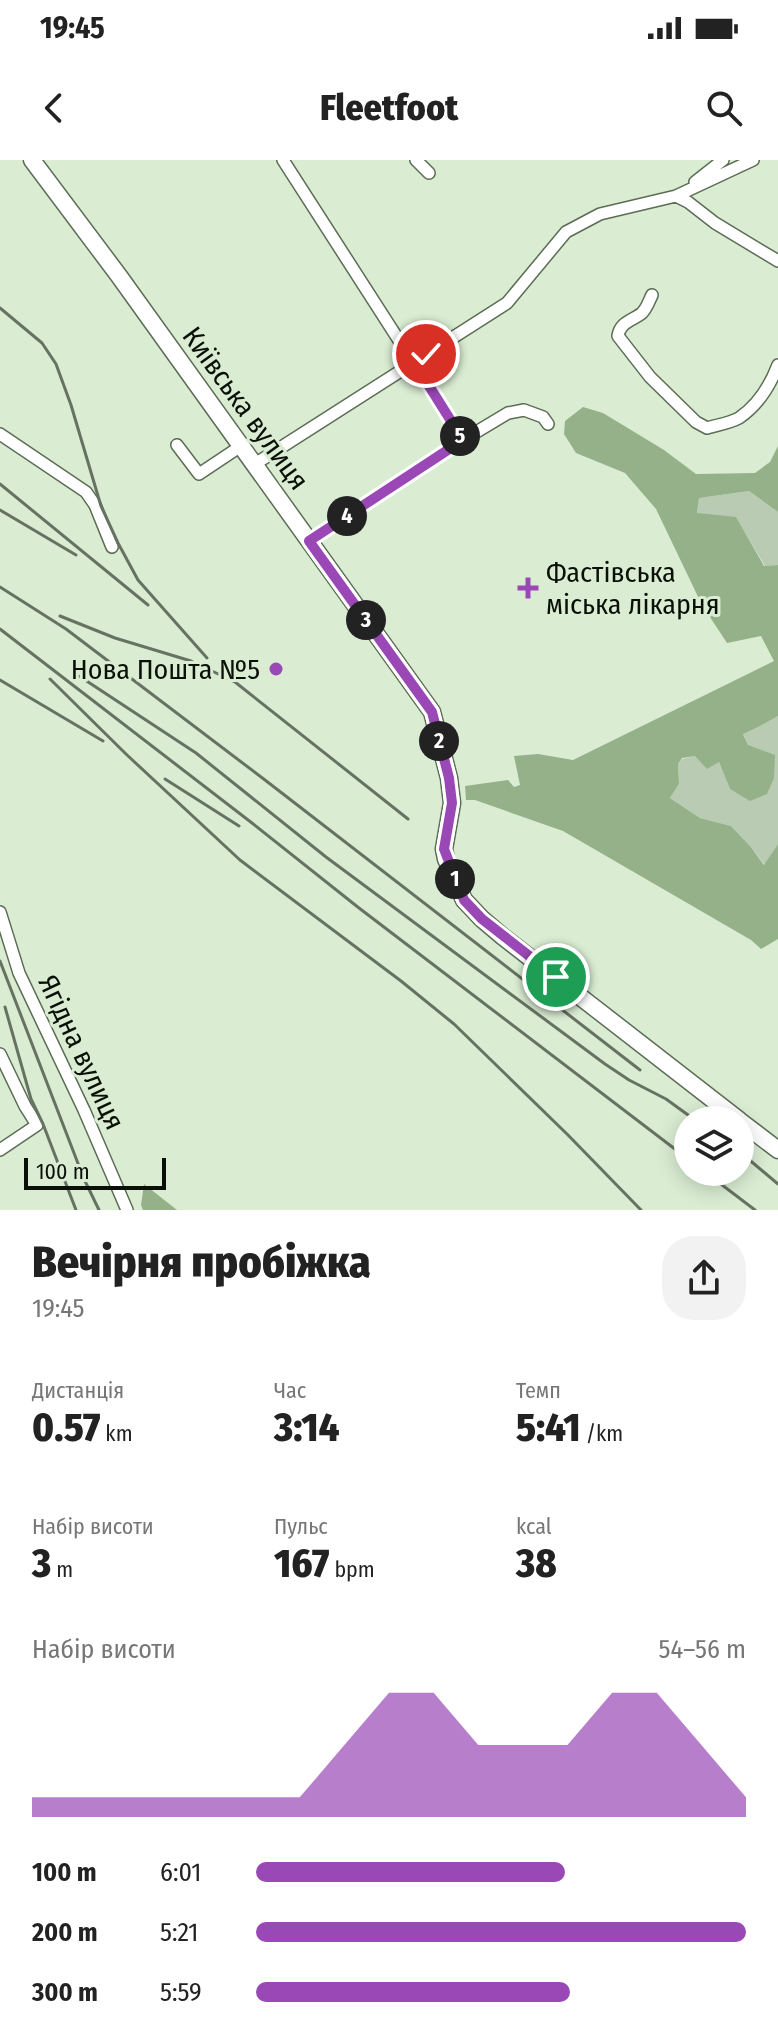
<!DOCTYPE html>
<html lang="uk">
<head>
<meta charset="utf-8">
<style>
	body { margin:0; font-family:"Fira Sans Condensed",sans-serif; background:#f2f2f2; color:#222; height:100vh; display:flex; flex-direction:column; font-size:30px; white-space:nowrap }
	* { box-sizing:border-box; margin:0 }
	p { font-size:26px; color:#767676 }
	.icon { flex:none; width:44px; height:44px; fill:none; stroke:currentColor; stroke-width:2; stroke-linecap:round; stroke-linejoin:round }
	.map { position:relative; height:1050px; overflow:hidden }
	.drawer { display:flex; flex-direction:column; background:#fff; flex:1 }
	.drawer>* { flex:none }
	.controls { position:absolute; left:674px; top:946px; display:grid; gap:16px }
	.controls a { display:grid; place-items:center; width:80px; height:80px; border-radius:50%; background:#fff; box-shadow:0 4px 20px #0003; font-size:40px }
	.scale { position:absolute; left:24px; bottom:20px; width:142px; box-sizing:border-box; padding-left:8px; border:4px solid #0a1008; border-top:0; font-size:22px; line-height:28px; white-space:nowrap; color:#0a1008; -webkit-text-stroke:6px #daedd3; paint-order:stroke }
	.pin { position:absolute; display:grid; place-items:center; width:68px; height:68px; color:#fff; margin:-34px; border:4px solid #fff; border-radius:50%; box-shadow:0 2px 8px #0007 }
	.km { position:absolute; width:40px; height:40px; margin:-20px; border-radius:50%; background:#222; color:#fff; font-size:22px; line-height:40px; text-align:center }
	.round { display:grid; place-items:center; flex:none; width:84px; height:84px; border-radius:32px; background:#f2f2f2 }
	.headline { display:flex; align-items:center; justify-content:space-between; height:136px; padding:0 32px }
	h1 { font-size:44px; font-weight:800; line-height:60px }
	.stats { display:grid; grid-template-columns:repeat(3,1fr); gap:12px; height:136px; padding:8px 32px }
	.stats div { display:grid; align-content:center }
	.stats b { font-size:40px; font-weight:800 }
	.stats small { font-size:22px; font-weight:400 }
	.stats p { font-size:22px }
	.chart { height:224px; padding:16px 32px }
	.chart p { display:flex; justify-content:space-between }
	.chart svg { width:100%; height:144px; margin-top:8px; fill:#9a48b6; opacity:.7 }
	ul { padding:0 32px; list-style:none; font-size:26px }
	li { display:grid; grid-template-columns:128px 96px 1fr; align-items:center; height:60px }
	li i { height:20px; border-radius:10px; background:#9a48b6 }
	.status { display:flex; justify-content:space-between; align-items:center; height:56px; padding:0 40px; background:#fff; direction:ltr }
	.status svg { height:22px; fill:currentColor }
	header { display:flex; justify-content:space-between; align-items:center; height:104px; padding:0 32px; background:#fff; font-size:36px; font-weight:800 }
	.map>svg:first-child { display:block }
	.green { fill:#b9cbb2 }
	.forest { fill:#95b189 }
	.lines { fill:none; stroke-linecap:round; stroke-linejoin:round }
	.street-casing { stroke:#5c6c55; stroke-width:14 }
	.secondary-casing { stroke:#5c6c55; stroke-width:19 }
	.street { stroke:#fff; stroke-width:11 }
	.secondary { stroke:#fff; stroke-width:16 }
	.rail { stroke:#667262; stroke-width:3 }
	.route-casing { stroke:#fff; stroke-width:16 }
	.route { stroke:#9a48b6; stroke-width:10 }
	.poi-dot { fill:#9a48b6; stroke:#daedd3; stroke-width:3 }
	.labels { text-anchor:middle; stroke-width:6; stroke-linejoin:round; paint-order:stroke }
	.street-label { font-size:28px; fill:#0a1008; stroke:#daedd3 }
	.poi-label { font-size:28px; fill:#0a1008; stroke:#daedd3; text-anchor:start }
</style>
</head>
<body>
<div class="status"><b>19:45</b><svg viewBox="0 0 49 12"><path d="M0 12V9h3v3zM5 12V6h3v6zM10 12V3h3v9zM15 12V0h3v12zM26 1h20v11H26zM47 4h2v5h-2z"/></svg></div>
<header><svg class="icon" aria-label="back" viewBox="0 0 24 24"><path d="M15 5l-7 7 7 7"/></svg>Fleetfoot<svg class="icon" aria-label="search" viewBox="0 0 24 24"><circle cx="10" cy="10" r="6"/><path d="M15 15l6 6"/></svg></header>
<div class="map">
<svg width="778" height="1050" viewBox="0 0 778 1050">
	<rect width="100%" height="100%" fill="#daedd3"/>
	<!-- green -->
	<path class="green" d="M749,331L778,352V405L765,406L736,358L697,354L699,338Z
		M778,556V684L765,705L750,686L731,666L700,658L670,638L679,624L678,604L682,599L695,596L719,602L730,629L748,585L743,573L760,566Z"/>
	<!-- forest -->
	<path class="forest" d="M583,247L603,253L664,290L696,314L755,313L770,302L778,286V352L749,331L699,338L697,353L736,357L764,406L778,405V556L760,566L743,574L748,585L775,595L774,618L767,634L750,641L730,629L719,602L707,609L695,596L682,598L678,604L679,624L670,638L700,658L731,666L750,686L764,705L778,684V779L761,789L751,780L563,671L475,640H466L465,626L508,620L514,627L520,625L514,596L538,594L573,600L774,501L761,476L727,483L702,445L656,349L625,313L576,293L564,274L565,261Z
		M144,1024L177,1050H143L141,1045Z"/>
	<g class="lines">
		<!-- street casing -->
		<g class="street-casing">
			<path id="street" d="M283,0L463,280
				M416,0L429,13
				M695,22L723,0
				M678,35L676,36L688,42L715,63L778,101
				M652,135C649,141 647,148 642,153C632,161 620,162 618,176L650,217L696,262L707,268C717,265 730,263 739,258C758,245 770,226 778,205
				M0,274L86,332L95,345L112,387
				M177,285L199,314L241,286
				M255,304L507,143L566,72L600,54L676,36L753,0
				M309,381L463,280L508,253L524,250L543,257L548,264
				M0,752L19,813L84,950L127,1050
				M0,894L25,946L37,965L0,990"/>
		</g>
		<!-- secondary casing -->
		<g class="secondary-casing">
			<path id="secondary" d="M32,0L119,116L432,552L449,618L452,643L444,689L446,699L464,740L482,759L502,776L739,960
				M740,961L778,990"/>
		</g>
		<!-- street -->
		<use href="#street" class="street"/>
		<!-- secondary -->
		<use href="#secondary" class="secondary"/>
		<!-- rail -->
		<path class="rail" d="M0,148L42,183L56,204L71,245L101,346L118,383L138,420L207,498
			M0,324L148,445
			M0,350L76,395
			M0,427L66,469L265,620L640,910
			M60,456L115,478L191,501L235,522L408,659
			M0,469L252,663L359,748L688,999
			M79,516L196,593L326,697L605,904L629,920L666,939L695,960
			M50,519L127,595L240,700L401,821L454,864L568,975L641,1050
			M0,520L103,581
			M165,619L239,666
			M0,801L84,1019L99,1050
			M5,847L31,939L43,964L76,1050
			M740,992L778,1024
			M705,1012L755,1050"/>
	</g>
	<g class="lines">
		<!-- route casing -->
		<g class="route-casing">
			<path id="route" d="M426,194L414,202L463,280L309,381L432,552L449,618L452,643L444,689L464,740L482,759L556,817"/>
		</g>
		<!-- route -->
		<use href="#route" class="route"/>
	</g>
	<!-- markers -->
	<g class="poi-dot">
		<path d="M524 416h8v8h8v8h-8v8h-8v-8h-8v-8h8z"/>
		<circle cx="276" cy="509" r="8"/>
	</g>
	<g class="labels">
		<!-- street labels -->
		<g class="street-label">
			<text transform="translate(246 248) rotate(54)" y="10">Київська вулиця</text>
			<text transform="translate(82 892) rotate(65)" y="10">Ягідна вулиця</text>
		</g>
		<!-- poi labels -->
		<g class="poi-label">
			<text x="546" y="422">Фастівська<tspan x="546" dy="32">міська лікарня</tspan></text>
			<text x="260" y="519" text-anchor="end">Нова Пошта №5</text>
		</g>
	</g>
</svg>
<div class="controls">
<a><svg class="icon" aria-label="layers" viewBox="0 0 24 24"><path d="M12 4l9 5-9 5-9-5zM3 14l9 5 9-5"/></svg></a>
</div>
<div class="scale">100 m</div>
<div class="pin" style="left:556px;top:817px;background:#1e9e55"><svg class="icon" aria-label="arrive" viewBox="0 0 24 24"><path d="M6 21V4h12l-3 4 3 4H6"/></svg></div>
<div class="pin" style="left:426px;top:194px;background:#d93025"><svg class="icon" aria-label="check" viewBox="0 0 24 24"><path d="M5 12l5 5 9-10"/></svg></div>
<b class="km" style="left:455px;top:719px">1</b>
<b class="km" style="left:439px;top:581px">2</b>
<b class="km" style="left:366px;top:460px">3</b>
<b class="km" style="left:347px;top:356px">4</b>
<b class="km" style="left:460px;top:276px">5</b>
</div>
<section class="drawer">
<div class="headline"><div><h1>Вечірня пробіжка</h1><p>19:45</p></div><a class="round"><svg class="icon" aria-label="share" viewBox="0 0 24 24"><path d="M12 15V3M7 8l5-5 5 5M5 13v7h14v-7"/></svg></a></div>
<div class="stats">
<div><p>Дистанція</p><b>0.57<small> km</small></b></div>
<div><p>Час</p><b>3:14</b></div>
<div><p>Темп</p><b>5:41<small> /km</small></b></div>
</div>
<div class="stats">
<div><p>Набір висоти</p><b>3<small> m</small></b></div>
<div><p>Пульс</p><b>167<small> bpm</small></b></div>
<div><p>kcal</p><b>38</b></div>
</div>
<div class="chart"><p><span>Набір висоти</span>54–56 m</p>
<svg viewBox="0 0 160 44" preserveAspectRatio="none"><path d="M0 44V38L10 38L20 38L30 38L40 38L50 38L60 38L70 22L80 6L90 6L100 22L110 22L120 22L130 6L140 6L150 22L160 38V44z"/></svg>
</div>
<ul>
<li><b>100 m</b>6:01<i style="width:63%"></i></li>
<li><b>200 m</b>5:21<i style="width:100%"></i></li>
<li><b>300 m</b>5:59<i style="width:64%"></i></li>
</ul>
</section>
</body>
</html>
